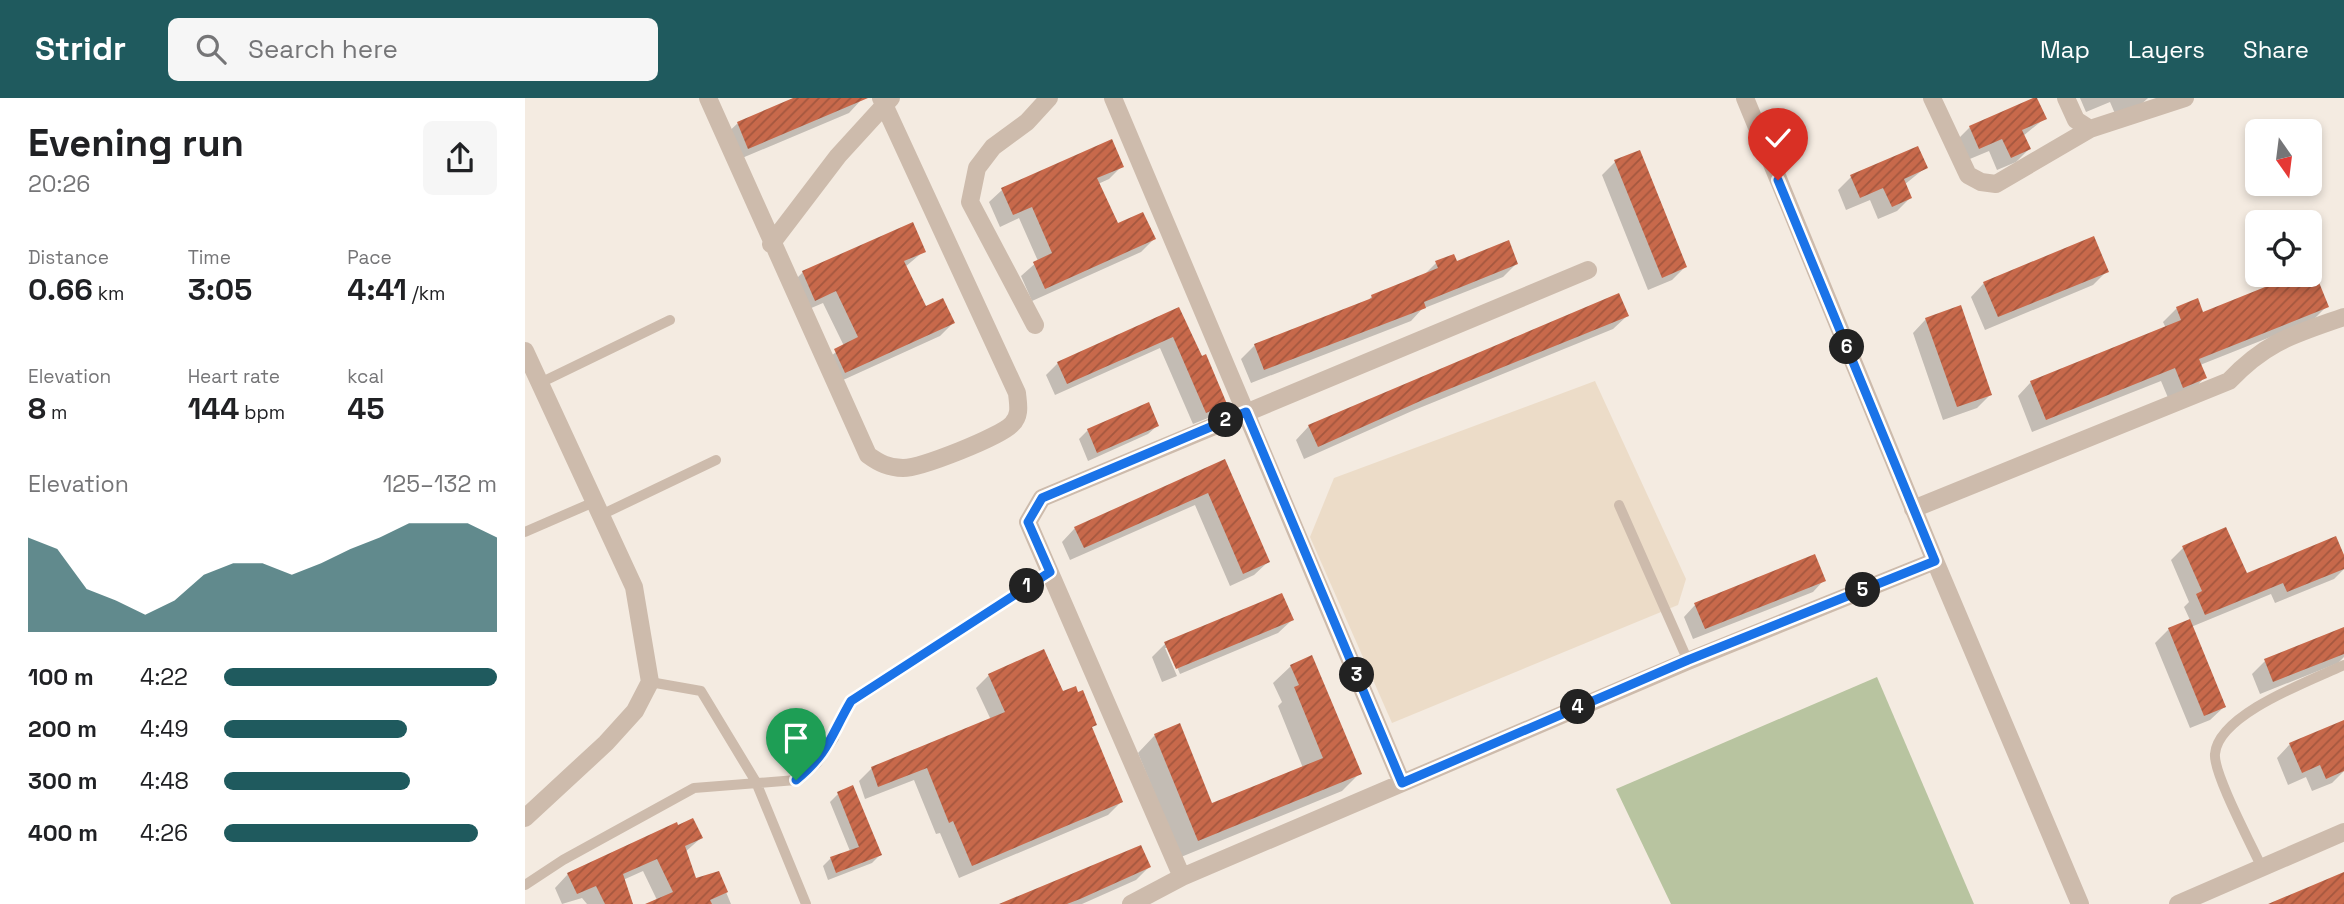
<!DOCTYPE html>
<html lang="en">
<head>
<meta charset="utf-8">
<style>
	body { margin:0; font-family:"Space Grotesk",sans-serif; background:#f6f6f6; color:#202124; height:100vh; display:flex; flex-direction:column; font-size:26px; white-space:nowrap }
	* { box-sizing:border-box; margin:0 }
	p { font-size:23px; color:#757577 }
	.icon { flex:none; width:38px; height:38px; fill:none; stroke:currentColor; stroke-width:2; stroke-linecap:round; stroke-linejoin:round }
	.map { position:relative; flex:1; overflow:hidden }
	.drawer { display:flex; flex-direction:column; background:#fff; width:525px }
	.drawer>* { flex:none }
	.needle { width:46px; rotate:166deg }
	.controls { position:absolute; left:1720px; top:21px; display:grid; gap:14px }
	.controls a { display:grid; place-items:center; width:77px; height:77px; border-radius:10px; background:#fff; box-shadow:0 4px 10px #0003; font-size:35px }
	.pin { position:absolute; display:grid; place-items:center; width:60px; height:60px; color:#fff; margin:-72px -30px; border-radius:50% 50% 50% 0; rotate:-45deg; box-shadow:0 0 7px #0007 }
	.pin .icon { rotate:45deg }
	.km { position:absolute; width:35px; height:35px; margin:-18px; border-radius:50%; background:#222; color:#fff; font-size:19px; line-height:35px; text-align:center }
	.round { display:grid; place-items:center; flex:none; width:74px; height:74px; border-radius:10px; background:#f6f6f6 }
	.summary { display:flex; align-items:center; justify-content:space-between; height:119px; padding:0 28px }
	h1 { font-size:38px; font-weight:600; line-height:52px }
	.figures { display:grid; grid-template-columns:repeat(3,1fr); gap:10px; height:119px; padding:7px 28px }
	.figures div { display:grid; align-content:center }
	.figures b { font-size:30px; font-weight:600 }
	.figures small { font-size:19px; font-weight:400 }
	.figures p { font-size:19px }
	.chart { height:196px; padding:14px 28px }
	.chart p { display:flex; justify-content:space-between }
	.chart svg { width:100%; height:126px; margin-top:7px; fill:#1f5a5e; opacity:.7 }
	ul { padding:0 28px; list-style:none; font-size:23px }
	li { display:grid; grid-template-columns:112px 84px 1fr; align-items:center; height:52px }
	li i { height:18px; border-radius:9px; background:#1f5a5e }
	header { display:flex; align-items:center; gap:42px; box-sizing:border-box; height:98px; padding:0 35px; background:#1f5a5e; color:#fff }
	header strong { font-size:33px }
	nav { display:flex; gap:38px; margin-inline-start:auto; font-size:24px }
	.search { width:490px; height:63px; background:#f6f6f6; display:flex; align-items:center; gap:18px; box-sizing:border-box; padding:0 24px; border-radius:10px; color:#757577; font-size:26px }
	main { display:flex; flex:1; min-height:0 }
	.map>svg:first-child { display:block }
	.grass { fill:#b8c4a0 }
	.plaza { fill:#ecdcc8 }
	.shadow { fill:#0003 }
	.building { fill:url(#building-hatch) }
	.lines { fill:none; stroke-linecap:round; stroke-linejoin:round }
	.lane { stroke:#cdbbac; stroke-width:10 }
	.street { stroke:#cdbbac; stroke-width:18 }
	.route-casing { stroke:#fff; stroke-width:14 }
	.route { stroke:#1a73e8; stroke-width:9 }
</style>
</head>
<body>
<header>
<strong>Stridr</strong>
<div class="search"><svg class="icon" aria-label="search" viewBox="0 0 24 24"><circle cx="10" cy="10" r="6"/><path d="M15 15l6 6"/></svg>Search here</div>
<nav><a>Map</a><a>Layers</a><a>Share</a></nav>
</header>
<main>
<section class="drawer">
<div class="summary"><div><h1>Evening run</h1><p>20:26</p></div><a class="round"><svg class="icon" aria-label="share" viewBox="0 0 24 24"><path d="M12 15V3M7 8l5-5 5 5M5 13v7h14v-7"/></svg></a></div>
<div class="figures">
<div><p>Distance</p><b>0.66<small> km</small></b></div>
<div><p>Time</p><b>3:05</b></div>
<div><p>Pace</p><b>4:41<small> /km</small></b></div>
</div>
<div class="figures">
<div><p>Elevation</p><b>8<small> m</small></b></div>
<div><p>Heart rate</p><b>144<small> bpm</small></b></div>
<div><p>kcal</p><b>45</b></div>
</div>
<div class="chart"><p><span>Elevation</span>125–132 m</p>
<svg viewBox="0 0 160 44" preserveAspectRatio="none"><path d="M0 44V11L10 15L20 29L30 33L40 38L50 33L60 24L70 20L80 20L90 24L100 20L110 15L120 11L130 6L140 6L150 6L160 11V44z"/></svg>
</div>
<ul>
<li><b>100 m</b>4:22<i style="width:100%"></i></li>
<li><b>200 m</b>4:49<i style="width:67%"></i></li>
<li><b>300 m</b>4:48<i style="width:68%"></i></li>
<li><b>400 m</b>4:26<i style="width:93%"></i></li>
</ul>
</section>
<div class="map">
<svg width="1819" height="806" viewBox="0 0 1819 806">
	<defs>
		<pattern id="building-hatch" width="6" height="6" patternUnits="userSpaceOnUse" patternTransform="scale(1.75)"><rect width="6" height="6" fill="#c8694b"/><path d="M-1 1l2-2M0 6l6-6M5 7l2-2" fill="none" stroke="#a4573f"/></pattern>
	</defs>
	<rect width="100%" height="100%" fill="#f4ebe1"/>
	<!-- grass -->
	<path class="grass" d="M1352,579L1449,806H1146L1091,691Z"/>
	<!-- plaza -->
	<path class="plaza" d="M1070,283L1161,481L1153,507L867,625L785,439L809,380Z"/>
	<!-- shadow -->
	<path class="shadow" d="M272,0L337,1L324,15L210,63L199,38L213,25Z
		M1555,0H1623L1610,12L1591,18L1585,4L1561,14Z
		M1519,21L1498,38L1504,51L1491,64L1472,72L1464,53L1440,63L1431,43L1445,29Z
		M1090,64L1160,169L1147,182L1123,192L1077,77Z
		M597,68L584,81L573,86L592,128L629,141L616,154L507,203L496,178L513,163L494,120L475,129L464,104L477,92Z
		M1400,70L1379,87L1385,100L1372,113L1353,121L1345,102L1321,112L1313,92L1326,79Z
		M387,126L399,153L380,169L400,211L428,225L415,238L307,287L297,265L319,248L298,205L277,214L265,187L278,174Z
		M911,165L991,166L978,179L897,211L886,223L726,285L716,261L730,247L841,205L847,198L898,178Z
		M1787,172L1802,208L1788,222L1675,267L1680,279L1667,293L1644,302L1636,283L1507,334L1493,298L1506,284L1641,230L1638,224L1652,210L1677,216L1775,177H1785Z
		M1582,173L1568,187L1460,232L1446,199L1459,185Z
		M653,211L700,305L688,318L668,326L635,250L530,297L521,277L533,265Z
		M1102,218L1088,231L887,313L779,361L771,342L784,328Z
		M1401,221L1465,297L1452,310L1418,322L1388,235Z
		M632,328L623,336L563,363L554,341L563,332Z
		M699,363L743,464L729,477L705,488L670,407L545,462L537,444L550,430Z
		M1700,431L1721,477L1819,462V471L1809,481L1750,505L1746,496L1666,529L1699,609L1685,622L1665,630L1630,545L1644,531L1665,522L1659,509L1664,504L1646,462L1658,450Z
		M1299,482L1288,494L1168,541L1159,519L1170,507Z
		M767,522L753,535L655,576L644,550H640L652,578L637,584L627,559L640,546Z
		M1819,531V559L1813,565L1735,596L1727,576L1740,563Z
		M766,568L834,676L817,693L656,759L613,655L630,637L686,707L778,670L753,608L757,604L748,585Z
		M464,577L552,596L570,626L566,630L596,704L583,717L434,780L415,735L411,736L389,682L340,701L334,683L347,670L466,622L451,590Z
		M1819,624V673L1807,685L1787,693L1781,679L1763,687L1752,660L1765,646Z
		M328,690L355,757L347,765L303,782L298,768L306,760L325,753L305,704L313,696Z
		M176,740L160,754L170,783L193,775L206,806H124L132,802L118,773L98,782L107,806H62L57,800L37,806L30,790L43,776Z
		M624,769L611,782L557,806H479Z"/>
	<!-- building -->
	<path class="building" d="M268,0H343L223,51L212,24Z
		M1508,0H1512L1522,21L1497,32L1506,51L1486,60L1477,41L1454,51L1444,28Z
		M587,41L599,69L572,80L593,125L618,114L631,141L520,191L508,164L527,155L507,109L488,117L476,90Z
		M1393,48L1403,70L1379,81L1387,100L1367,109L1358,90L1335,100L1325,77Z
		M1115,52L1162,169L1137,180L1089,62Z
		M388,124L401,154L379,163L401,208L418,200L430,225L320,275L309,251L333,239L311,193L290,203L277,173Z
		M1569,138L1584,174L1473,219L1458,184Z
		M984,142L993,166L899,204L901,210L739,272L729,246L847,200L846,197L913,170L910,163L929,156L932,163Z
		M1770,177H1791L1804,209L1674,261L1682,280L1658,290L1650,270L1521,322L1505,283L1656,222L1651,209L1673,200L1678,214Z
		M1094,195L1104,218L902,300L793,349L783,327Z
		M1436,207L1467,297L1432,309L1400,220Z
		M654,209L677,258L681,256L702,306L681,315L648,239L542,286L532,264Z
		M624,304L634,328L572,355L562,331Z
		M700,361L745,464L718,476L683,395L559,450L549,429Z
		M1701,429L1722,475L1811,438L1819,457V471L1762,494L1758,485L1680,517L1671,496L1677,493L1657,448Z
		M1290,456L1301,483L1180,531L1169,505Z
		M757,495L769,522L651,571L639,544Z
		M1665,521L1701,609L1679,618L1643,530Z
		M1819,529V556L1748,584L1739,561Z
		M519,551L538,593L551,588L553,594L558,592L572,627L567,629L598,704L447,768L428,723L424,725L402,670L353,689L346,669L480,614L463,576Z
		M787,557L837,676L673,743L629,636L655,625L687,705L798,660L769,589L774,587L765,567Z
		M1819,622V673L1801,681L1795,667L1777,675L1764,645Z
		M328,687L357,757L311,775L305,759L334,749L312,694Z
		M168,720L178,740L160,748L171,780L194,773L203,794L185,802L187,806H120L148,794L132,761L98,776L108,806H80L71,788L52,796L42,775L152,724L153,727Z
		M616,747L626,769L555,801L542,806H474Z
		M1819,774V806H1743Z"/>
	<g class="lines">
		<!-- lane -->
		<path class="lane" d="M15,285L145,222
			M1094,407L1163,563
			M76,417L191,362
			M0,434L69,404
			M125,584L176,593L231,684L281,806
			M1737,770C1727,748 1688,675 1690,656C1693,616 1787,582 1819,567
			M0,787L38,762L169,690L271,682L292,665L309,640L314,624L326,603L525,474"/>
		<!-- street -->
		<path class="street" d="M183,0L343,357C354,365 364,370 378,370C396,370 475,339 487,326C496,317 493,306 492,295L356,0
			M588,0L877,685
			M1220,0L1410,463L1555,806
			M1407,0L1443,77L1456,84L1471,86L1565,31
			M1541,0L1551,22L1565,31L1660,0
			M246,146L313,58L366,0
			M510,227L445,104L452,70L468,49L502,24L524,0
			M0,253L109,489L125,584L110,613L81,645L0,720
			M1388,411L1704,283C1742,243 1768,237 1819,219
			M657,779L503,424L517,400L1063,172
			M606,806L657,779L1163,563L1410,463
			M1653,806L1819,734"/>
	</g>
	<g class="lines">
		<!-- route casing -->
		<g class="route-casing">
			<path id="route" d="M271,682C304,655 306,637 326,603L525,474L503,424L517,400L721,314L877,685L1163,562L1410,463L1253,82"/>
		</g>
		<!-- route -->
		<use href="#route" class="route"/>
	</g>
</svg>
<div class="controls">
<a><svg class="needle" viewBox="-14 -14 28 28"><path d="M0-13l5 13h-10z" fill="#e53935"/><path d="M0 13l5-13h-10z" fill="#757577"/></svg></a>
<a><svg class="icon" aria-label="locate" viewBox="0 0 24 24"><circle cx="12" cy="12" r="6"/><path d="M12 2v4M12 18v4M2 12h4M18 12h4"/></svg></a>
</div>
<div class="pin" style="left:271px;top:682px;background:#1e9e55"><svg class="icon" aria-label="arrive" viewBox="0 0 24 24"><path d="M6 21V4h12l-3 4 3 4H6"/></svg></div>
<div class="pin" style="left:1253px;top:82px;background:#d93025"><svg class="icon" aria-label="check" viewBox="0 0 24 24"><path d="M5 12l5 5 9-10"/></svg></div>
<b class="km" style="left:502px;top:488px">1</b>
<b class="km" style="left:701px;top:322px">2</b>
<b class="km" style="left:832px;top:577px">3</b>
<b class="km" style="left:1053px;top:609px">4</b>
<b class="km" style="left:1338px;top:492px">5</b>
<b class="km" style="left:1322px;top:249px">6</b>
</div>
</main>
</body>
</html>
